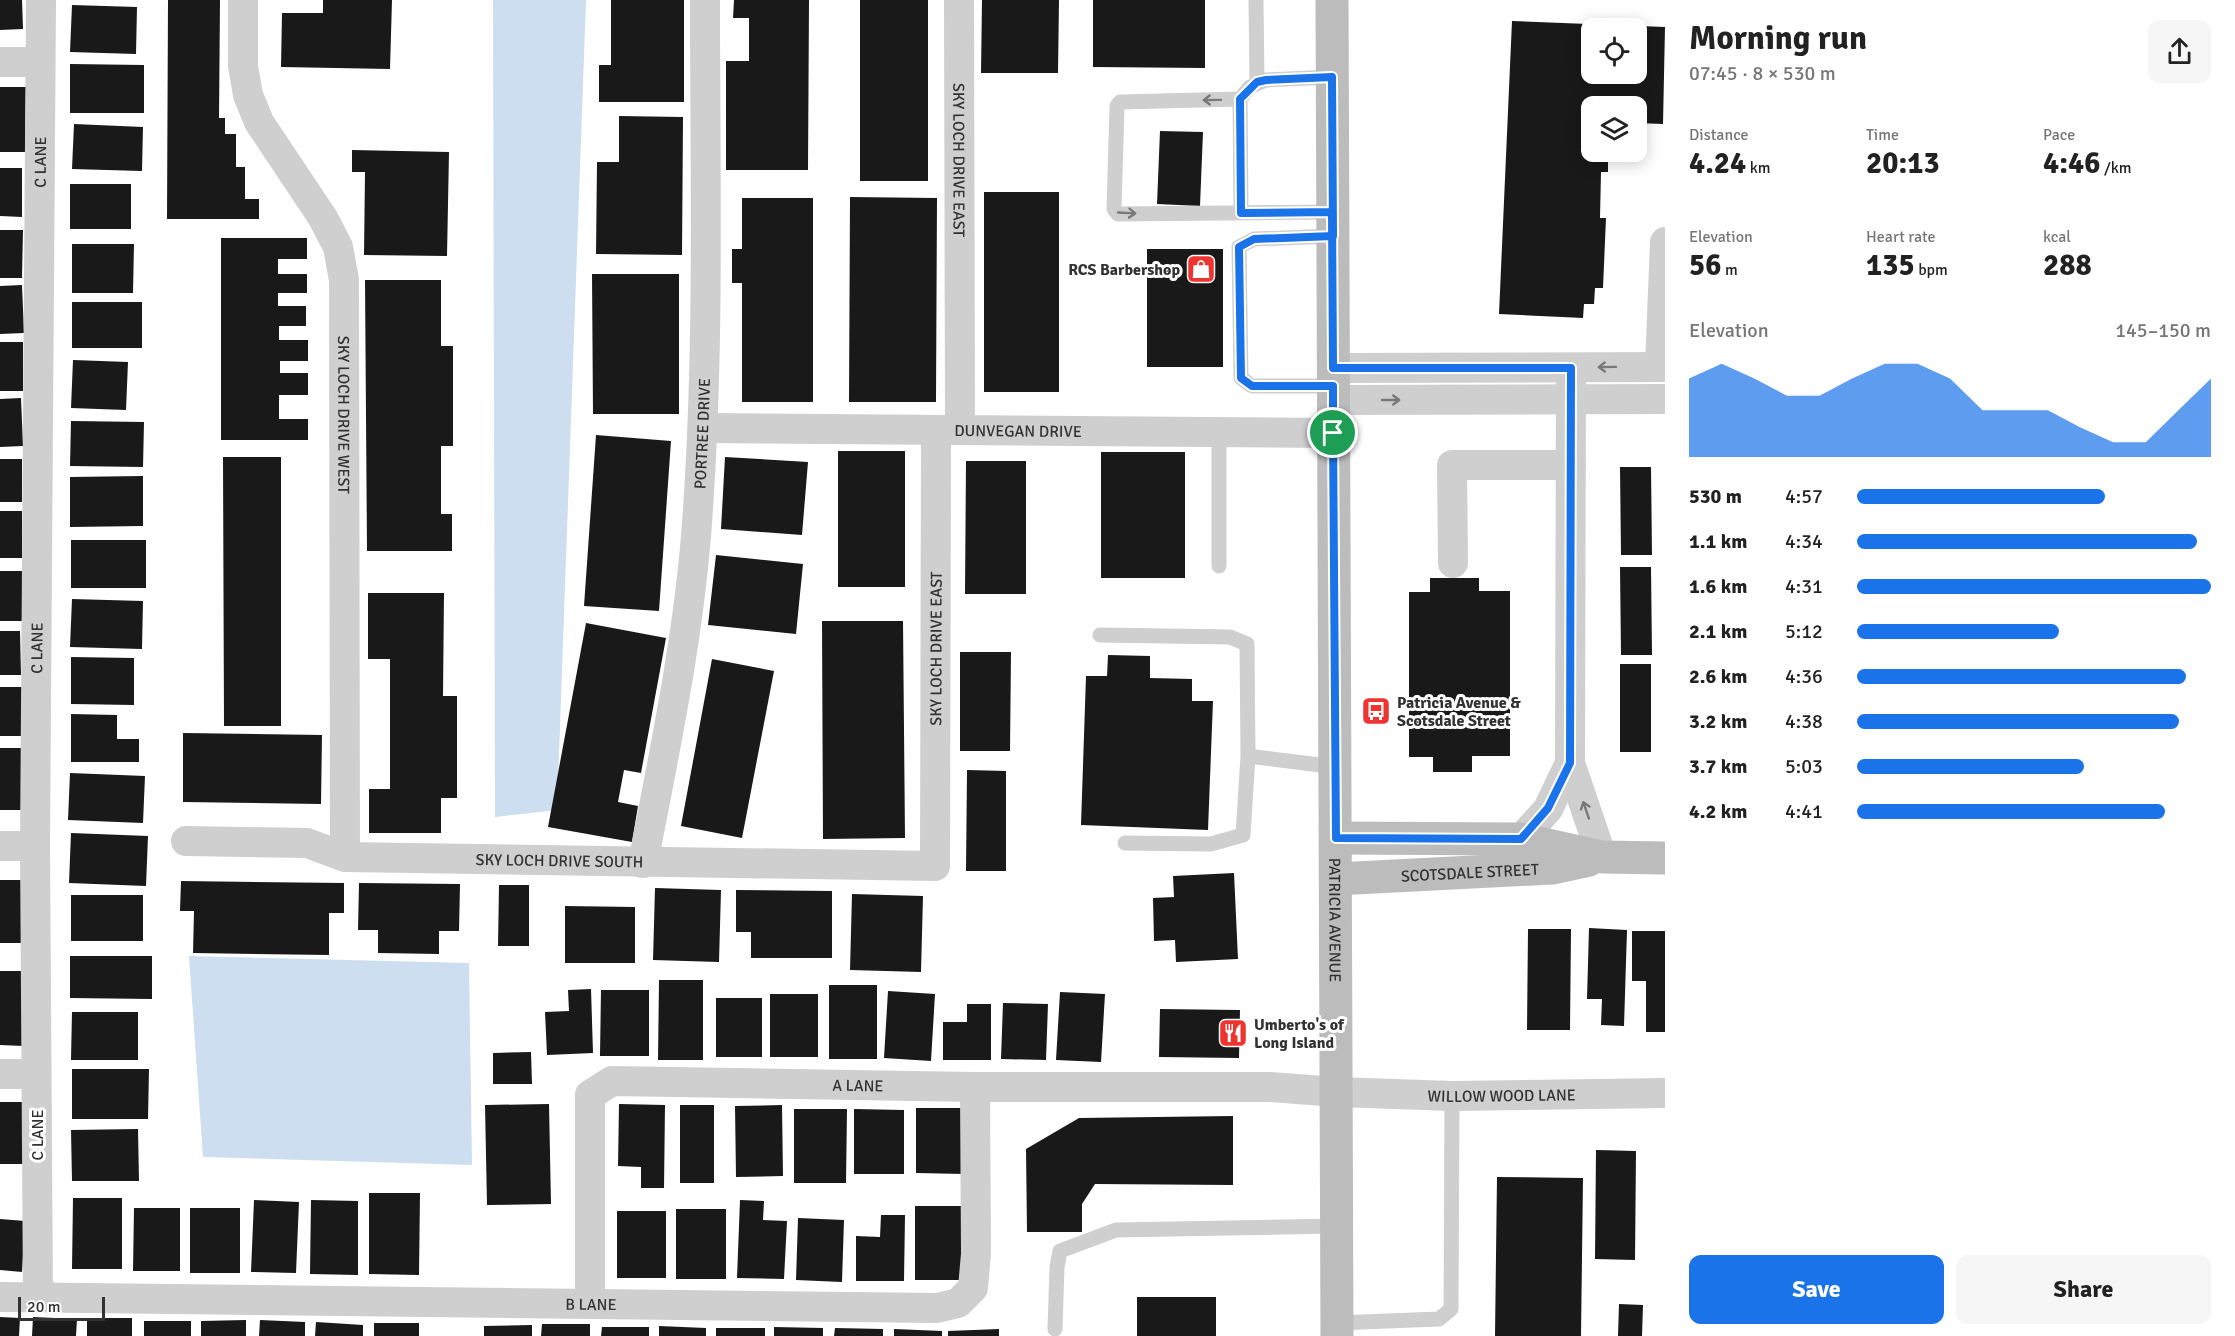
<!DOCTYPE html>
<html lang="en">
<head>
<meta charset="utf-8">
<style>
	body { margin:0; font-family:Signika,sans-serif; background:#f6f6f6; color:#222; height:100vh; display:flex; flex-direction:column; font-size:22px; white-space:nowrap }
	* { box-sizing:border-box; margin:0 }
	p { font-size:20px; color:#767676 }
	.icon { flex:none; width:33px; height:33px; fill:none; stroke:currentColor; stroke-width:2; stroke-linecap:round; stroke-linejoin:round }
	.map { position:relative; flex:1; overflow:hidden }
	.side { display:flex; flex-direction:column; background:#fff; width:570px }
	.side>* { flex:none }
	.controls { position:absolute; left:1581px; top:18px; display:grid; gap:12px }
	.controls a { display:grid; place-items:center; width:66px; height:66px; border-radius:12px; background:#fff; box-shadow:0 3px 15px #0003; font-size:30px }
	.scale { position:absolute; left:18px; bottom:15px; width:87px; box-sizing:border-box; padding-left:6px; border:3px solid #323232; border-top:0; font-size:16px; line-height:21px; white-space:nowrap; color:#323232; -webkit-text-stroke:4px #fff; paint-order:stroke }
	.pin { position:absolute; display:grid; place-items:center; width:51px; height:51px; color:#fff; margin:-26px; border:3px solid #fff; border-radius:50%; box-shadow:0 2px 6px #0007 }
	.round { display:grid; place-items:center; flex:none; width:63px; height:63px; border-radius:12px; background:#f6f6f6 }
	.head { display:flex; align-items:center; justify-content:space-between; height:102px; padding:0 24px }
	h1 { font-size:33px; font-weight:800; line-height:45px }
	.stats { display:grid; grid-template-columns:repeat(3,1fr); gap:9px; height:102px; padding:6px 24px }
	.stats div { display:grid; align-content:center }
	.stats b { font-size:30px; font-weight:800 }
	.stats small { font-size:16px; font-weight:400 }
	.stats p { font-size:16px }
	.chart { height:168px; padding:12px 24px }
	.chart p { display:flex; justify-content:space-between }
	.chart svg { width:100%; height:108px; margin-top:6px; fill:#1a73e8; opacity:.7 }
	.cta { display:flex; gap:12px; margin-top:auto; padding:12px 24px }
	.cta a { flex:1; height:69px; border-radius:12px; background:#1a73e8; color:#fff; font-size:24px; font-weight:800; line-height:69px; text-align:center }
	.cta a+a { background:#f6f6f6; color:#222 }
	ul { padding:0 24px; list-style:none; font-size:20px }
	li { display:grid; grid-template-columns:96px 72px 1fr; align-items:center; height:45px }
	li i { height:15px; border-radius:8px; background:#1a73e8 }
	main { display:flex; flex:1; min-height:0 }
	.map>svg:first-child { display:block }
	.water { fill:#ccdeef }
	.building { fill:#191919; fill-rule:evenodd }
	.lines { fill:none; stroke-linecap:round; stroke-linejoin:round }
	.lane { stroke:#cfcfcf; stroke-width:15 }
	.street { stroke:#cfcfcf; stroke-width:30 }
	.secondary { stroke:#bcbcbc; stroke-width:33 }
	.oneway { stroke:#797979 }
	.route-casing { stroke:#fff; stroke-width:12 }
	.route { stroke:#1a73e8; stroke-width:8 }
	.labels { text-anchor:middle; stroke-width:6; stroke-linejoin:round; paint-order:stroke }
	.street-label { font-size:16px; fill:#323232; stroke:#fff }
	.poi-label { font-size:16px; font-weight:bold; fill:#323232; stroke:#fff; text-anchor:start }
</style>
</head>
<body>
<main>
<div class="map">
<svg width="1665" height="1336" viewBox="0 0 1665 1336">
	<rect width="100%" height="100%" fill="#fff"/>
	<!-- water -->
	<path class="water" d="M493,0H586L557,810L495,817Z
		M189,956L469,963L472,1165L203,1157Z"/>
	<!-- building -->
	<path class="building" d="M0,0H22L23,29L0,30Z
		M168,0H220L219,118H225V134H236V167H245V199H259V219H167Z
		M323,0H392L390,69L281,67L282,13H323Z
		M611,0H684V102H599V65H611Z
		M734,0H809L808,170H726V61H749V18H733Z
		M860,0H928V181H860Z
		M982,0H1059L1058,73H981Z
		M1093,0H1205V68L1093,67Z
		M72,5L137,7L136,54L70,52Z
		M1512,21L1665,27L1663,124L1636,123V106H1592V152H1608V172H1601L1600,218H1606L1603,288H1595L1594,304H1584L1583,318L1499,314ZM1592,28H1636V74H1592Z
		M70,64L144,65V113H70Z
		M0,87H26L25,152H0Z
		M619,116L683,117L682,255L596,254L597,162H619Z
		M74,124L143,127L142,171L72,169Z
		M1160,131L1203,132L1200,206L1157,204Z
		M352,150L449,152L447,256L364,255L365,172H352Z
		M0,168H22V217L0,216Z
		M70,184H131V229H70Z
		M984,192H1059V392H984Z
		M850,197L937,198L936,402H849Z
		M742,198H813V402H742V283H732V249H742Z
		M0,230H23L22,278H0Z
		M221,238H307V259H278V274H307V293H278V306H306V326H279V340H308V361H280V373H308V395H279V419H308V440H221Z
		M72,244H134L133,293H72Z
		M1147,249H1223V367H1147Z
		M592,274H679V414H593Z
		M365,280H441V346H453V446H441V514H452V551H367Z
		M22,285L24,333L0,334V286Z
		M72,302H142V348H72Z
		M0,342H23V391H0Z
		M73,360L128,362L126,410L71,408Z
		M21,398L23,446L0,447V399Z
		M71,421L144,422L143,467L70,466Z
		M596,435L671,441L659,611L584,606Z
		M838,451H905V587H838Z
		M1101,452H1185V578H1101Z
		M223,457H281V726H224Z
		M725,457L808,462L802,535L721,529Z
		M0,459H22V502H0Z
		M966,461H1026V594H965Z
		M1620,467H1651L1652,555H1621Z
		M143,476V526L70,527V477Z
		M0,511H22V558H0Z
		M71,540H146V588H71Z
		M716,555L803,564L796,634L708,625Z
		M1620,567H1651L1652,655H1621Z
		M0,571H22V621H0Z
		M1430,578H1479V591H1510V756H1472V772H1433V757H1409V592H1430Z
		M368,593H444L443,696H457V798H441V833H369V789H390V659H368Z
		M72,599L143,601L142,649L70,647Z
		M822,621H903L905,838L823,839Z
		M586,623L666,638L641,773L624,770L618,802L638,806L632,842L548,827Z
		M0,631H20L21,675H0Z
		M960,652H1011L1010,751H960Z
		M1108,655L1150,656V678L1192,679V701H1213L1208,830L1081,825L1086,676H1107Z
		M71,657L134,658V705L71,704Z
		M712,659L774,671L742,838L681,826Z
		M1620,664H1651V752H1620Z
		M0,687H23L24,736H0Z
		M71,714L117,715V739H139V762H71Z
		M183,733L322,735L321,804L183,802Z
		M0,748H23V810H0Z
		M967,770L1006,771V871H966Z
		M70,773L145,776L143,823L68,820Z
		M71,833L148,836L146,886L69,883Z
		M1234,873L1238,959L1176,962L1175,940L1154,941L1153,898L1174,897L1173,876Z
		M0,880H26L25,943H0Z
		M181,881L344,883V913H329V955L193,953L194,911H180Z
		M359,883L460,884L459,931H439V954L378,953V930H358Z
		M499,885H529V946H498Z
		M655,888L721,890L719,962L653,960Z
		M736,890L832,891V958H751V932H736Z
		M852,894L923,896L921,972L850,970Z
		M71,895H143V941H71Z
		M565,906L635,907V963H565Z
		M1589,928L1627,930L1624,1026L1601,1025L1602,999H1587Z
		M1528,929H1571L1570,1030H1527Z
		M1632,931H1665V1032H1646V981H1632Z
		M70,956H152V999L70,998Z
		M0,971H23V1046L0,1045Z
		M659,980H703V1060H658Z
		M829,985H877V1059H829Z
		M591,989L593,1053L547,1055L545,1012L569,1011L568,990Z
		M601,990H649V1056H600Z
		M888,991L935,994L931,1061L884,1058Z
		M1060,992L1105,994L1101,1062L1056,1060Z
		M770,994H818V1057H770Z
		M716,998H762V1057H716Z
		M1003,1003L1048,1004L1046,1060L1001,1059Z
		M967,1004H991V1060H943V1022H967Z
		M1160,1009L1240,1010L1239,1058L1159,1057Z
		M72,1012H138V1060H71Z
		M531,1052L532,1084H493V1053Z
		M72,1069H149L148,1119H72Z
		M0,1102H27V1164H0Z
		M549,1104L551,1204L487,1205L485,1105Z
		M619,1104L665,1105L664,1188H641V1167L618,1166Z
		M680,1105H714V1183H680Z
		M782,1105L783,1176L736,1177L735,1106Z
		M916,1108H964V1174L916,1173Z
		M794,1109H847L846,1183H794Z
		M854,1109L904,1110V1174H854Z
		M1233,1116V1185L1095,1184L1082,1204V1232H1027L1026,1149L1079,1118Z
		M138,1129L139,1181H72L71,1130Z
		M1596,1150L1636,1151L1635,1260L1595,1259Z
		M1497,1177L1583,1178L1581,1336H1495Z
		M369,1193H420L419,1275L369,1274Z
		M73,1198H122V1269H72Z
		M254,1200L299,1202L296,1273L251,1272Z
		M311,1200L358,1201V1275L310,1274Z
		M740,1200L764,1201L763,1220L787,1221L784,1279L737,1278Z
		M915,1206H966L965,1280H915Z
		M134,1208H180V1271H133Z
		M190,1208H240V1273H190Z
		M676,1209H726V1279H676Z
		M617,1211H666V1278H617Z
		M881,1215H905L904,1281H856V1236L880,1237Z
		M798,1218L844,1220L842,1282L796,1280Z
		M0,1219L25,1221L22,1272L0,1270Z
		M1137,1297H1216V1336H1137Z
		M1619,1304L1643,1305L1642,1336H1618Z
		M0,1317L20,1318L19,1336H0Z
		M33,1317L77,1319L76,1336H32Z
		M87,1318H132V1336H87Z
		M246,1320V1336H201V1321Z
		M260,1320L305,1322V1336H259Z
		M144,1321H191V1336H144Z
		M316,1322L363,1325V1336H315Z
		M374,1323H419V1336H374Z
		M542,1324H590V1336H541Z
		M532,1325V1336H484V1326Z
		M659,1326L706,1328V1336H659Z
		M602,1327H649V1336H601Z
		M774,1327L823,1328V1336H774Z
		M716,1328H765V1336H716Z
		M835,1328L883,1329V1336H834Z
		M894,1329L942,1331V1336H894Z
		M999,1329V1336H948V1331Z"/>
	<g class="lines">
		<!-- lane -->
		<path class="lane" d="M1256,0L1257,82
			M1240,99L1250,87L1266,80L1332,77
			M1241,213L1240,99L1120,102L1117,106L1114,209L1118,214L1332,212
			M1333,236L1254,239L1239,247L1241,378L1252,386H1333
			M1219,432V566
			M1100,635L1230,637L1247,644L1248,756L1336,767
			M1125,843L1211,844L1243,835L1248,756
			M1337,1323L1439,1319L1451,1309L1452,1096
			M1055,1329L1057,1267L1060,1251L1116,1230L1337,1226"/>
		<!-- street -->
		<g class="street">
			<path id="s1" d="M243,0V66L248,95L259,122L323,218L338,247L344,280L345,857"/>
			<path id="s2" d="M959,0L960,430"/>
			<path d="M0,62H40"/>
			<path d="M1660,366L1665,242"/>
			<path d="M1333,368L1665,367"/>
			<path d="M1571,368L1570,763L1602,857"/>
			<path d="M1333,400L1665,399"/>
			<path id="s3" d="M703,428L1333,433"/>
			<path d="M1453,563L1452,465H1571"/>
			<path d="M1521,839L1548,809L1570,763"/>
			<path id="s4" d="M186,841L307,843L345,857L935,866L936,430"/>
			<path d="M0,846H35"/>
			<path id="s5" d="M643,863C664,754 687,646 696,536C710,357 705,179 705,0"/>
			<path d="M0,1074H36"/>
			<path id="s6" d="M0,1297L937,1308L958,1303L973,1288L976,1254L975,1087"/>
			<path id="s7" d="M38,1298L35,846L41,0"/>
			<path id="s8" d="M590,1303V1095L612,1081L975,1087H1270L1337,1092L1452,1096L1665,1093"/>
		</g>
		<!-- secondary -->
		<g class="secondary">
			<path id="s9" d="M1332,0L1337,1336"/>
			<path d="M1336,838L1521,839L1602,857L1665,858"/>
			<path id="s10" d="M1336,879L1552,868L1589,860"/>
		</g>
	</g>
	<!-- one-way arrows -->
	<defs><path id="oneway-shaft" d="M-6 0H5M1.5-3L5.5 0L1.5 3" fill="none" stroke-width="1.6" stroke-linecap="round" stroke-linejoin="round" transform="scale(1.5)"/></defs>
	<g class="oneway">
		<use href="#oneway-shaft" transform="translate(1212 100) rotate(179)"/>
		<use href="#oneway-shaft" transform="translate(1127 213) rotate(3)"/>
		<use href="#oneway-shaft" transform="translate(1607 367) rotate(179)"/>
		<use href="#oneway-shaft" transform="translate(1391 400)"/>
		<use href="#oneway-shaft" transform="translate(1586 810) rotate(-109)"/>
	</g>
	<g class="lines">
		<!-- route casing -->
		<g class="route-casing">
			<path id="route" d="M1333,433L1336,838L1521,839L1548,808L1570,763L1571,368H1333L1332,212L1241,213L1240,99L1257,82L1266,80L1332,77L1333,236L1254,239L1239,247L1241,378L1252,386H1333V433"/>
		</g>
		<!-- route -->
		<use href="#route" class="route"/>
	</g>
	<!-- icons -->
	<defs>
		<g id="shop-square" transform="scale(1.5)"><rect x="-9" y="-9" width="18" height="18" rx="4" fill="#ef332f" stroke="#fff"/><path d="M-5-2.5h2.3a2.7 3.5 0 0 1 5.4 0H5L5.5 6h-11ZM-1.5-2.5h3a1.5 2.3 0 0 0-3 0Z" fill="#fff"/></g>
		<g id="bus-square" transform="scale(1.5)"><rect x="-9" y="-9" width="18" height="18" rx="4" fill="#ef332f" stroke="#fff"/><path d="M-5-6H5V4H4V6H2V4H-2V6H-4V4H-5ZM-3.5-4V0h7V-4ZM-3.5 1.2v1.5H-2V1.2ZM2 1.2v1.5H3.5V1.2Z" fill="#fff"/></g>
		<g id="restaurant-square" transform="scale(1.5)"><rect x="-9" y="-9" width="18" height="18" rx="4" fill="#ef332f" stroke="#fff"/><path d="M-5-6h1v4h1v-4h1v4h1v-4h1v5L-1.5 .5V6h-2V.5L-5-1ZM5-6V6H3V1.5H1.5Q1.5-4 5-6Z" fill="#fff"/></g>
	</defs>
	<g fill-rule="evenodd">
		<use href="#shop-square" x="1201" y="269"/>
		<use href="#bus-square" x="1376" y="711"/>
		<use href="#restaurant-square" x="1233" y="1033"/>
	</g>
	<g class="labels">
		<!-- street labels -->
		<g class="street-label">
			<text dy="6" stroke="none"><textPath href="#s2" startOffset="160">SKY LOCH DRIVE EAST</textPath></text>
			<text dy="6" stroke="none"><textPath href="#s7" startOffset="1136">C LANE</textPath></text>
			<text dy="6" stroke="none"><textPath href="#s1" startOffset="441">SKY LOCH DRIVE WEST</textPath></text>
			<text dy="6" stroke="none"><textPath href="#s3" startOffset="315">DUNVEGAN DRIVE</textPath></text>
			<text dy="6" stroke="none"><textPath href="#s5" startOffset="434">PORTREE DRIVE</textPath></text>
			<text dy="6" stroke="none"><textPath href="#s4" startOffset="969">SKY LOCH DRIVE EAST</textPath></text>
			<text dy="6" stroke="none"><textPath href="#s7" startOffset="650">C LANE</textPath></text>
			<text dy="6" stroke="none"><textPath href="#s4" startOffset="376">SKY LOCH DRIVE SOUTH</textPath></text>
			<text dy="6" stroke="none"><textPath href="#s10" startOffset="134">SCOTSDALE STREET</textPath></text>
			<text dy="6" stroke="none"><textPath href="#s9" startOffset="920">PATRICIA AVENUE</textPath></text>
			<text dy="6" stroke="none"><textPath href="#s8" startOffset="480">A LANE</textPath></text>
			<text dy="6" stroke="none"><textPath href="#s8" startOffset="1124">WILLOW WOOD LANE</textPath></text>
			<text transform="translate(37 1135) rotate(-90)" y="6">C LANE</text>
			<text dy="6" stroke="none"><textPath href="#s6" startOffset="591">B LANE</textPath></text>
		</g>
		<!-- poi labels -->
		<g class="poi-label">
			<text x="1180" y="275" text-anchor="end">RCS Barbershop</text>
			<text x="1397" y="708">Patricia Avenue &amp;<tspan x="1397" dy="18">Scotsdale Street</tspan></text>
			<text x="1254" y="1030">Umberto's of<tspan x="1254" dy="18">Long Island</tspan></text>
		</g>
	</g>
</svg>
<div class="controls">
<a><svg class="icon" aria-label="locate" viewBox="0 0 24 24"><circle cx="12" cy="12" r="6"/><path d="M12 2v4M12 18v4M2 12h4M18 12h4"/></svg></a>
<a><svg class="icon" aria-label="layers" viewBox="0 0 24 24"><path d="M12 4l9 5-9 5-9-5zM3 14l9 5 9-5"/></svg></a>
</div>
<div class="scale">20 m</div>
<div class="pin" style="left:1333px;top:433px;background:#1e9e55"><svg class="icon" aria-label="arrive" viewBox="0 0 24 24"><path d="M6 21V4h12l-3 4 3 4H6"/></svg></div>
</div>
<section class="side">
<div class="head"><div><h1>Morning run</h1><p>07:45 · 8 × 530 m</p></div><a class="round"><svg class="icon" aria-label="share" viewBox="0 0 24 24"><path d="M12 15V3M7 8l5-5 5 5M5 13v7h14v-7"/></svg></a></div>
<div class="stats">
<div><p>Distance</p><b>4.24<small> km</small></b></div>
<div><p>Time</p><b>20:13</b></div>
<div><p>Pace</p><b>4:46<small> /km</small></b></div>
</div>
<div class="stats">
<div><p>Elevation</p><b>56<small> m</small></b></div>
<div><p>Heart rate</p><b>135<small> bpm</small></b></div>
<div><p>kcal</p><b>288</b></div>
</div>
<div class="chart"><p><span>Elevation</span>145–150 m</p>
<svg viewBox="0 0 160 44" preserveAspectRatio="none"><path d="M0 44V12L10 6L20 12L30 19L40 19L50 12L60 6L70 6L80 12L90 25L100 25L110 25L120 32L130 38L140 38L150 25L160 12V44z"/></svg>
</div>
<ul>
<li><b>530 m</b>4:57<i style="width:70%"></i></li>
<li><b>1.1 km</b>4:34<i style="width:96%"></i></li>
<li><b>1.6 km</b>4:31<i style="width:100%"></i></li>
<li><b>2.1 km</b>5:12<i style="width:57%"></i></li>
<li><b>2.6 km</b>4:36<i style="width:93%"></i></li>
<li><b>3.2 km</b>4:38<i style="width:91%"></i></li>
<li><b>3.7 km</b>5:03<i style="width:64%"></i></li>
<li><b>4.2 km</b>4:41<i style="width:87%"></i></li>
</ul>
<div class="cta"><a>Save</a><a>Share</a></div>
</section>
</main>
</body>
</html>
